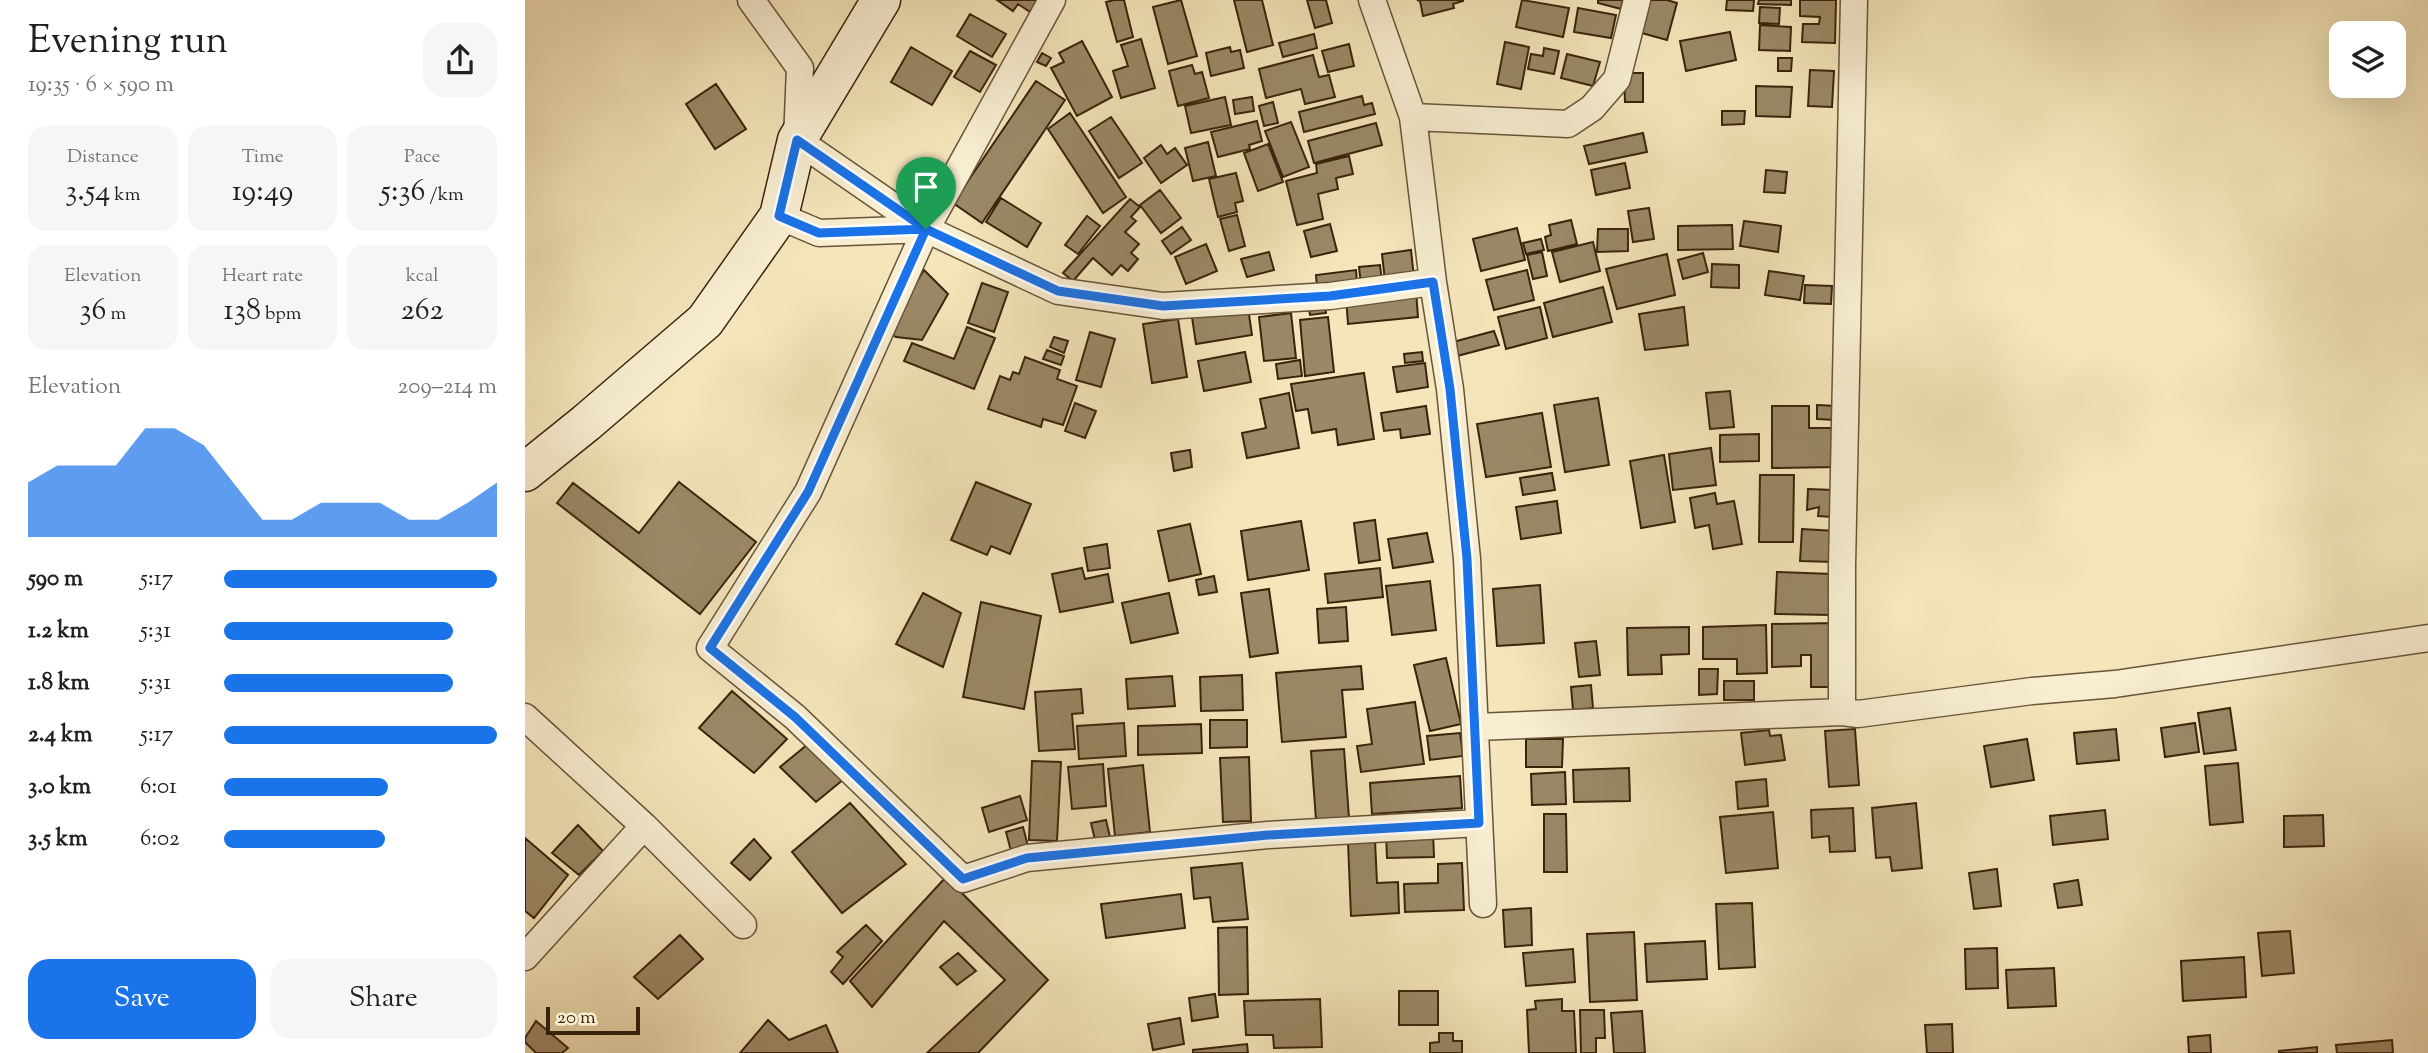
<!DOCTYPE html>
<html lang="en">
<head>
<meta charset="utf-8">
<style>
	body { margin:0; font-family:"Sorts Mill Goudy",serif; background:#f6f6f6; color:#202124; height:100vh; display:flex; flex-direction:column; font-size:26px; white-space:nowrap }
	* { box-sizing:border-box; margin:0 }
	p { font-size:23px; color:#757577 }
	.icon { flex:none; width:38px; height:38px; fill:none; stroke:currentColor; stroke-width:2; stroke-linecap:round; stroke-linejoin:round }
	.map { position:relative; flex:1; overflow:hidden }
	.drawer { display:flex; flex-direction:column; background:#fff; width:525px }
	.drawer>* { flex:none }
	.buttons { position:absolute; left:1804px; top:21px; display:grid; gap:14px }
	.buttons a { display:grid; place-items:center; width:77px; height:77px; border-radius:14px; background:#fff; box-shadow:0 7px 28px #0002; font-size:35px }
	.scale { position:absolute; left:21px; bottom:18px; width:94px; box-sizing:border-box; padding-left:7px; border:4px solid #3a230c; border-top:0; font-size:19px; line-height:24px; white-space:nowrap; color:#3a230c; -webkit-text-stroke:5px #f8eed2; paint-order:stroke }
	.pin { position:absolute; display:grid; place-items:center; width:60px; height:60px; color:#fff; margin:-72px -30px; border-radius:50% 50% 50% 0; rotate:-45deg; box-shadow:0 0 7px #0007 }
	.pin .icon { rotate:45deg }
	.round { display:grid; place-items:center; flex:none; width:74px; height:74px; border-radius:21px; background:#f6f6f6 }
	.head { display:flex; align-items:center; justify-content:space-between; height:119px; padding:0 28px }
	h1 { font-size:38px; font-weight:600; line-height:52px }
	.figures { display:grid; grid-template-columns:repeat(3,1fr); gap:10px; height:119px; padding:7px 28px }
	.figures div { display:grid; align-content:center; border-radius:18px; background:#f6f6f6; text-align:center }
	.figures b { font-size:30px; font-weight:600 }
	.figures small { font-size:19px; font-weight:400 }
	.figures p { font-size:19px }
	.chart { height:196px; padding:14px 28px }
	.chart p { display:flex; justify-content:space-between }
	.chart svg { width:100%; height:126px; margin-top:7px; fill:#1a73e8; opacity:.7 }
	.button { display:flex; gap:14px; margin-top:auto; padding:14px 28px }
	.button a { flex:1; height:80px; border-radius:21px; background:#1a73e8; color:#fff; font-size:28px; font-weight:600; line-height:80px; text-align:center }
	.button a+a { background:#f6f6f6; color:#202124 }
	ul { padding:0 28px; list-style:none; font-size:23px }
	li { display:grid; grid-template-columns:112px 84px 1fr; align-items:center; height:52px }
	li i { height:18px; border-radius:9px; background:#1a73e8 }
	main { display:flex; flex:1; min-height:0 }
	.map>svg:first-child { display:block }
	.building { fill:#9b8866; stroke:#3a230c; stroke-width:2 }
	.lines { fill:none; stroke-linecap:round; stroke-linejoin:round }
	.street-casing { stroke:#685438; stroke-width:29 }
	.secondary-casing { stroke:#3a230c; stroke-width:41 }
	.street { stroke:#f8eed2; stroke-width:26 }
	.secondary { stroke:#f8eed2; stroke-width:38 }
	.route-casing { stroke:#fff; stroke-width:14 }
	.route { stroke:#1a73e8; stroke-width:9 }
</style>
</head>
<body>
<main>
<section class="drawer">
<div class="head"><div><h1>Evening run</h1><p>19:35 · 6 × 590 m</p></div><a class="round"><svg class="icon" aria-label="share" viewBox="0 0 24 24"><path d="M12 15V3M7 8l5-5 5 5M5 13v7h14v-7"/></svg></a></div>
<div class="figures">
<div><p>Distance</p><b>3.54<small> km</small></b></div>
<div><p>Time</p><b>19:49</b></div>
<div><p>Pace</p><b>5:36<small> /km</small></b></div>
</div>
<div class="figures">
<div><p>Elevation</p><b>36<small> m</small></b></div>
<div><p>Heart rate</p><b>138<small> bpm</small></b></div>
<div><p>kcal</p><b>262</b></div>
</div>
<div class="chart"><p><span>Elevation</span>209–214 m</p>
<svg viewBox="0 0 160 44" preserveAspectRatio="none"><path d="M0 44V25L10 19L20 19L30 19L40 6L50 6L60 12L70 25L80 38L90 38L100 32L110 32L120 32L130 38L140 38L150 32L160 25V44z"/></svg>
</div>
<ul>
<li><b>590 m</b>5:17<i style="width:100%"></i></li>
<li><b>1.2 km</b>5:31<i style="width:84%"></i></li>
<li><b>1.8 km</b>5:31<i style="width:84%"></i></li>
<li><b>2.4 km</b>5:17<i style="width:100%"></i></li>
<li><b>3.0 km</b>6:01<i style="width:60%"></i></li>
<li><b>3.5 km</b>6:02<i style="width:59%"></i></li>
</ul>
<div class="button"><a>Save</a><a>Share</a></div>
</section>
<div class="map">
<svg width="1903" height="1053" viewBox="0 0 1903 1053">
	<rect width="100%" height="100%" fill="#f4e5ba"/>
	<filter id="stains"><feTurbulence type="fractalNoise" baseFrequency=".00286" numOctaves="4"/><feColorMatrix values="0 0 0 0 .2 0 0 0 0 .09 0 0 0 0 .02 0 0 0 .5 -.17"/></filter>
	<radialGradient id="worn" r=".72"><stop offset=".6" stop-color="#630" stop-opacity="0"/><stop offset="1" stop-color="#630" stop-opacity=".3"/></radialGradient>
	<!-- building -->
	<path class="building" d="M472,0H514L505,12L493,4L488,11Z
		M589,0H599L608,37L592,42L581,2Z
		M656,0L672,56L643,64L628,7Z
		M709,0H737L748,45L722,52Z
		M782,0H801L807,23L790,28Z
		M892,0H938V1L928,4L929,8L898,16L895,1Z
		M997,0L1044,8L1038,37L991,27Z
		M1073,0H1098L1096,9L1073,3Z
		M1122,0H1142L1152,3L1142,40L1113,32Z
		M1202,0H1229L1228,11L1201,10Z
		M1234,0H1266V5L1233,4Z
		M1275,0H1311L1310,43L1277,42L1278,24H1294L1295,17L1275,16Z
		M1235,7L1255,8L1254,24L1234,23Z
		M1053,8L1091,15L1086,38L1049,32Z
		M445,14L481,34L467,57L432,36Z
		M1235,25L1266,27L1265,51L1234,50Z
		M1205,32L1211,60L1161,71L1155,41Z
		M789,34L792,48L758,57L754,43Z
		M616,39L630,88L596,98L588,71L603,66L596,45Z
		M557,41L587,97L552,116L526,68L539,62L534,53Z
		M980,42L1004,47L996,89L972,84Z
		M824,44L829,66L803,72L797,51Z
		M386,47L427,71L407,105L366,82Z
		M705,47L706,52L715,50L719,68L686,76L681,53Z
		M1019,48L1034,51L1029,74L1003,69L1006,54L1018,56Z
		M445,51L471,65L455,92L429,77Z
		M517,53L526,58L521,66L512,62Z
		M1042,54L1075,62L1068,86L1036,78Z
		M788,55L794,77L804,75L810,97L780,104L776,89L741,98L734,69Z
		M1253,58H1267L1266,71H1253Z
		M667,65L670,74L677,72L684,98L653,106L644,71Z
		M1285,70L1309,71L1307,107L1283,106Z
		M1099,73H1118V102H1100Z
		M511,81L540,100L457,223L428,203Z
		M191,84L221,129L190,149L161,104Z
		M1231,86L1267,87L1265,117L1231,116Z
		M837,96L839,105L847,103L850,114L779,132L774,112Z
		M700,97L706,125L666,133L660,106Z
		M727,97L729,111L710,114L708,100Z
		M748,102L753,123L739,126L734,106Z
		M1197,111H1220L1219,124L1197,125Z
		M545,113L601,197L578,213L523,129Z
		M586,117L617,163L594,178L564,131Z
		M732,121L737,141L724,145L725,149L693,157L686,132Z
		M766,122L784,167L758,177L740,131Z
		M851,123L857,145L789,163L783,141Z
		M1118,133L1122,152L1064,164L1059,146Z
		M683,142L691,176L668,181L660,148Z
		M743,144L758,182L733,191L719,153Z
		M636,145L642,154L650,148L662,165L636,183L619,158Z
		M824,156L828,174L811,178L813,189L793,194L798,219L772,225L761,181L792,173L791,164Z
		M1100,163L1105,188L1071,195L1066,170Z
		M1241,170L1262,172L1260,193L1239,192Z
		M711,173L718,201L710,203L712,212L693,217L684,179Z
		M635,190L656,218L636,233L615,205Z
		M476,198L516,223L502,247L461,222Z
		M605,199L615,207L606,217L611,221L600,232L614,244L606,253L613,259L603,271L596,265L587,275L568,258L548,281L538,273Z
		M1124,208L1129,239L1108,242L1103,211Z
		M712,215L720,246L704,251L695,219Z
		M562,216L575,226L553,254L540,245Z
		M1046,220L1052,244L1023,251L1020,237L1026,235L1024,225Z
		M1219,221L1256,226L1253,252L1215,246Z
		M805,224L812,251L786,257L779,231Z
		M1207,225L1208,249L1153,250V226Z
		M657,227L666,240L646,254L637,241Z
		M992,228L1000,260L956,271L948,239Z
		M1073,229H1103V251L1072,252Z
		M1016,239L1019,250L1001,254L998,243Z
		M1068,242L1075,271L1035,282L1027,252Z
		M681,244L692,271L661,284L650,257Z
		M886,250L889,278L860,281L857,254Z
		M744,252L749,270L722,277L716,259Z
		M1017,252L1022,276L1008,279L1002,255Z
		M1178,253L1183,272L1158,279L1153,260Z
		M1142,254L1150,295L1092,309L1081,269Z
		M1187,264L1214,265V288L1186,287Z
		M855,265L857,282L836,285L834,267Z
		M399,270L423,294L397,340L371,337L361,331Z
		M831,270L832,283L792,287L791,275Z
		M1002,270L1009,300L969,310L961,280Z
		M1244,271L1279,276L1275,300L1240,295Z
		M457,283L483,292L469,332L443,323Z
		M1280,285L1307,286L1306,304L1279,303Z
		M1078,287L1087,322L1028,337L1019,303Z
		M891,291L893,317L823,324L821,297Z
		M800,305L801,313L785,315L784,308Z
		M1015,307L1022,338L981,349L973,317Z
		M1159,307L1163,345L1120,350L1114,314Z
		M723,308L727,335L671,344L667,317Z
		M766,313L771,358L739,361L734,317Z
		M803,317L809,372L780,376L775,320Z
		M653,319L662,377L627,383L618,324Z
		M442,327L470,338L449,389L379,361L387,343L429,359Z
		M969,331L974,345L932,356L928,342Z
		M565,332L590,339L576,387L551,380Z
		M529,337L543,341L539,353L525,347Z
		M522,350L539,356L536,365L518,359Z
		M720,352L726,382L679,391L673,361Z
		M897,352L898,361L880,363L879,354Z
		M500,357L535,370L532,379L552,386L538,425L518,419L516,427L463,409L475,376L485,380L488,372L494,374Z
		M775,360L777,376L753,379L751,364Z
		M900,363L903,387L872,392L868,367Z
		M839,373L849,439L813,445L811,429L787,433L783,409L771,411L766,384Z
		M1205,391L1209,427L1185,429L1181,393Z
		M764,393L774,448L722,458L717,433L741,428L735,399Z
		M1073,398L1084,465L1040,472L1029,405Z
		M550,403L571,411L560,438L540,431Z
		M1292,405L1311,406L1310,420L1292,419Z
		M901,406L905,434L876,438L875,429L859,431L856,413Z
		M1247,406H1284V428H1311V467L1247,468Z
		M1017,413L1026,467L961,477L952,424Z
		M1234,434V461L1195,462V435Z
		M1186,448L1191,485L1148,490L1144,454Z
		M665,450L667,467L649,471L646,453Z
		M1139,455L1150,522L1116,528L1105,461Z
		M1027,473L1030,490L998,495L995,478Z
		M1235,475H1269L1268,542H1234Z
		M154,482L231,542L175,614L32,503L48,483L114,533Z
		M451,482L506,504L485,554L466,546L462,555L426,540Z
		M1283,489L1309,490L1308,517L1293,516L1294,507L1282,510Z
		M1190,493L1192,504L1209,501L1217,544L1188,549L1184,525L1170,528L1165,498Z
		M1032,501L1036,533L996,539L991,507Z
		M850,520L855,560L834,563L829,523Z
		M776,521L784,570L723,580L716,531Z
		M665,524L676,574L644,581L633,531Z
		M1277,529L1310,531L1309,562L1275,561Z
		M902,533L908,562L868,568L863,539Z
		M582,544L585,568L563,571L559,548Z
		M557,568L560,579L583,574L588,602L535,612L527,574Z
		M855,568L858,597L803,603L800,574Z
		M1252,572L1307,574L1306,615L1250,614Z
		M689,576L692,592L674,595L671,580Z
		M905,581L911,630L867,635L861,586Z
		M1015,585L1019,643L972,646L968,589Z
		M744,589L753,653L725,657L716,593Z
		M398,593L436,613L418,667L371,644Z
		M644,593L653,633L606,643L597,603Z
		M456,602L516,616L499,709L438,697Z
		M821,607L823,641L794,643L792,609Z
		M1310,623V687H1286V655H1276V666L1247,667V624Z
		M1241,625L1242,673L1212,674V659H1178V627Z
		M1164,627V654L1136,655L1137,674L1103,675L1102,628Z
		M1071,641L1075,675L1054,677L1050,643Z
		M921,658L936,724L905,731L889,665Z
		M836,666L838,689L817,690L821,737L757,742L751,673Z
		M1174,669H1193L1192,694L1174,695Z
		M717,675L718,710L676,711L675,677Z
		M647,676L650,706L603,709L601,679Z
		M1199,681H1229V700H1199Z
		M1066,685L1068,708L1048,710L1046,687Z
		M556,689L558,713L547,714L550,749L514,751L510,692Z
		M207,691L262,739L229,773L174,728Z
		M890,702L899,764L836,772L832,746L847,744L842,709Z
		M1705,708L1711,750L1679,754L1673,713Z
		M685,720H722V747L685,748Z
		M599,723L601,756L554,759L552,726Z
		M1670,723L1674,752L1640,757L1636,728Z
		M676,724L677,753L613,755V726Z
		M1330,729L1334,785L1304,787L1300,731Z
		M1591,729L1594,760L1552,764L1549,733Z
		M1244,730L1245,736L1256,735L1260,760L1220,765L1216,733Z
		M935,733L938,756L905,760L902,736Z
		M1001,739H1038L1037,767H1001Z
		M1502,739L1509,780L1466,787L1459,746Z
		M283,744L319,779L291,802L255,767Z
		M819,749L824,818L791,820L786,751Z
		M724,757L726,821L698,822L695,758Z
		M507,761L536,762L532,841L504,840Z
		M1713,763L1718,822L1685,825L1680,766Z
		M578,764L581,806L547,809L543,767Z
		M618,765L625,832L590,836L583,769Z
		M1104,768L1105,801L1049,802L1048,770Z
		M1040,772L1041,804L1007,805L1006,774Z
		M935,776L937,808L847,814L845,783Z
		M1241,779L1243,806L1213,809L1211,782Z
		M495,796L502,820L464,832L457,808Z
		M325,803L381,864L317,913L267,852Z
		M1391,803L1397,868L1367,871L1365,857L1351,858L1347,808Z
		M1328,808L1330,851L1305,852L1304,836L1287,838L1286,810Z
		M1580,810L1583,839L1528,845L1525,816Z
		M1248,812L1253,868L1201,873L1195,817Z
		M1019,814H1041L1042,872H1019Z
		M1798,815L1799,846L1759,847V816Z
		M581,820L585,837L570,840L566,823Z
		M53,825L78,851L54,875L27,853Z
		M498,827L503,846L486,851L481,832Z
		M908,832L909,857L862,858L861,834Z
		M0,838L43,875L9,918L0,911Z
		M229,839L246,858L225,880L206,863Z
		M850,841L852,883L873,882L874,913L826,916L823,842Z
		M717,863L723,919L688,922L685,897L669,899L666,868Z
		M937,863L939,910L880,912L879,884L913,883V864Z
		M1472,869L1476,906L1449,909L1444,873Z
		M421,877L523,980L453,1053H402L480,980L419,921L347,1007L325,981Z
		M1553,880L1557,905L1533,908L1529,884Z
		M656,894L660,928L581,938L576,904Z
		M1227,903L1230,967L1194,969L1191,904Z
		M1006,908L1007,945L980,947L978,910Z
		M341,925L357,941L318,984L306,972L318,957L312,952Z
		M722,927L723,994L694,995L693,928Z
		M1765,931L1769,973L1737,976L1733,933Z
		M1109,932L1112,1000L1065,1002L1062,934Z
		M155,935L178,959L133,999L109,977Z
		M1180,941L1182,979L1122,982L1120,944Z
		M1472,948L1473,988L1441,989L1440,949Z
		M1048,949L1050,982L1001,986L998,953Z
		M433,953L451,971L432,985L415,967Z
		M1719,957L1721,997L1658,1001L1656,961Z
		M1529,968L1531,1006L1483,1008L1481,970Z
		M874,991H913V1025H874Z
		M690,994L693,1017L667,1021L664,998Z
		M795,999L797,1047L749,1048L748,1035H721L719,1001Z
		M1037,999V1011H1049L1051,1053H1004L1002,1010L1011,1009L1010,1001Z
		M1055,1010H1079L1080,1038H1071V1053H1056Z
		M1117,1011L1120,1053H1089L1086,1013Z
		M655,1018L659,1044L628,1050L623,1024Z
		M243,1020L264,1040L301,1025L313,1053H215Z
		M11,1021L43,1048L37,1053H11L0,1042V1038Z
		M1427,1024L1428,1053H1402L1400,1025Z
		M914,1033H928V1041H937V1053H905V1043L914,1042Z
		M1685,1035L1686,1053H1664L1663,1037Z
		M1867,1040L1868,1053H1812L1811,1045Z
		M722,1044L723,1053H668V1050Z
		M1792,1047V1053H1754V1051Z"/>
	<g class="lines">
		<!-- street casing -->
		<g class="street-casing">
			<path id="street" d="M226,0L275,68L272,140L401,229L533,291L638,306L805,296L908,282
				M847,0L888,117L908,282L925,389L942,559L958,904
				M888,117L1043,124L1067,108L1092,79L1112,0
				M254,216L294,233L401,229L527,0
				M401,229L283,492L185,648L270,717L438,879L502,858L743,835L954,823
				M1317,712V566L1329,0
				M0,717L119,826L218,925
				M951,727L1317,712L1333,714L1507,691L1590,684L1903,638
				M0,957L119,826"/>
		</g>
		<!-- secondary casing -->
		<g class="secondary-casing">
			<path id="secondary" d="M0,472L61,423L180,321L254,216L272,140L356,0"/>
		</g>
		<!-- street -->
		<use href="#street" class="street"/>
		<!-- secondary -->
		<use href="#secondary" class="secondary"/>
	</g>
	<g class="lines">
		<!-- route casing -->
		<g class="route-casing">
			<path id="route" d="M401,229L294,233L254,216L272,140L401,229L533,291L638,306L805,296L908,282L925,389L942,559L954,823L743,835L502,858L438,879L270,717L185,648L283,492L401,229"/>
		</g>
		<!-- route -->
		<use href="#route" class="route"/>
	</g>
	<rect width="100%" height="100%" filter="url(#stains)"/>
	<rect width="100%" height="100%" fill="url(#worn)"/>
</svg>
<div class="buttons">
<a><svg class="icon" aria-label="layers" viewBox="0 0 24 24"><path d="M12 4l9 5-9 5-9-5zM3 14l9 5 9-5"/></svg></a>
</div>
<div class="scale">20 m</div>
<div class="pin" style="left:401px;top:229px;background:#1e9e55"><svg class="icon" aria-label="arrive" viewBox="0 0 24 24"><path d="M6 21V4h12l-3 4 3 4H6"/></svg></div>
</div>
</main>
</body>
</html>
